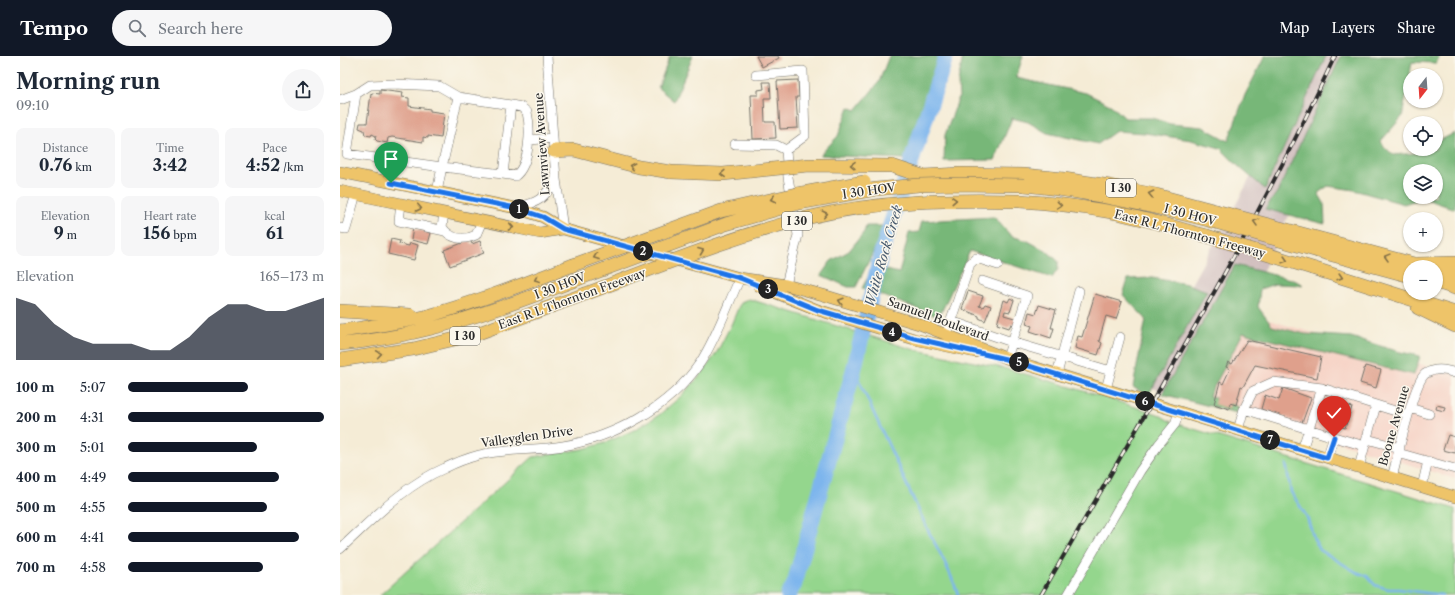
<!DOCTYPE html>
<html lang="en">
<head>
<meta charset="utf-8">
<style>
	body { margin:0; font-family:"Libre Caslon Text",serif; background:#f6f6f7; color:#1f2937; height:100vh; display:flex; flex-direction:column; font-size:15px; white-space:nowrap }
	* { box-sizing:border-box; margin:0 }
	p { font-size:13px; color:#747a83 }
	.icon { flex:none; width:22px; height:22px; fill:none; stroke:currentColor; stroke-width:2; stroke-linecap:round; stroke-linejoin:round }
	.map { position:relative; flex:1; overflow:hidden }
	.side { display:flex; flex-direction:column; background:#fff; width:340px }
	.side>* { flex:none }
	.needle { width:26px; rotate:197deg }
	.fabs { position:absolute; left:1063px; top:12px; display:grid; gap:8px }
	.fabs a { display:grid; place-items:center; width:40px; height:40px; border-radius:50%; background:#fff; box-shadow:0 1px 3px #0004; font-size:20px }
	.pin { position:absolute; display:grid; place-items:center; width:34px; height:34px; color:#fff; margin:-41px -17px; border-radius:50% 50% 50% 0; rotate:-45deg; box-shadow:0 0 4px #0007 }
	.pin .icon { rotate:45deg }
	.km { position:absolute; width:20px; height:20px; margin:-10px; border-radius:50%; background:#222; color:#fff; font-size:11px; line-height:20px; text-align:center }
	.round { display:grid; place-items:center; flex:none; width:42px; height:42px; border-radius:21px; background:#f6f6f7 }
	.overview { display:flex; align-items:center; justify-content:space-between; height:68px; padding:0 16px }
	h1 { font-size:22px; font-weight:700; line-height:30px }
	.figures { display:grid; grid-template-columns:repeat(3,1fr); gap:6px; height:68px; padding:4px 16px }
	.figures div { display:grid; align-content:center; border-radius:8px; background:#f6f6f7; text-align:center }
	.figures b { font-size:17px; font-weight:700 }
	.figures small { font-size:11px; font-weight:400 }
	.figures p { font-size:11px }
	.chart { height:112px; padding:8px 16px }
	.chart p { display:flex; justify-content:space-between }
	.chart svg { width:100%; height:72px; margin-top:4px; fill:#111827; opacity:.7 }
	ul { padding:0 16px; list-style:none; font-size:13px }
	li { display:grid; grid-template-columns:64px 48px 1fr; align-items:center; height:30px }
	li i { height:10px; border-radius:5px; background:#111827 }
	header { display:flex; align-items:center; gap:24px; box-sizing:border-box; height:56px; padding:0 20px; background:#111827; color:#fff }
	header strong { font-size:19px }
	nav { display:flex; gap:22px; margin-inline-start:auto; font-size:14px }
	.search { width:280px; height:36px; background:#f6f6f7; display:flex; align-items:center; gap:10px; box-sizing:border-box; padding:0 14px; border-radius:22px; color:#747a83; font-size:15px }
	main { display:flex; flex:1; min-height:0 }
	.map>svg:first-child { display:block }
	.built { fill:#f6d2c5 }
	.industrial { fill:#d1bfbf }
	.green { fill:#94d68d; stroke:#60805c }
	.forest { fill:#77b778; stroke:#517152; fill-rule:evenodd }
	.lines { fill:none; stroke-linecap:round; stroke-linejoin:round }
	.stream { stroke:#7db5ed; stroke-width:2.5 }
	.river { stroke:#7db5ed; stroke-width:16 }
	.building { fill:#dfa08c }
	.minor-casing { stroke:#726f67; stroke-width:10 }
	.major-casing { stroke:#726f67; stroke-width:12 }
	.highway-casing { stroke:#726f67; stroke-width:14 }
	.minor { stroke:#fff; stroke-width:9 }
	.major { stroke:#eec469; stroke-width:11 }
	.highway { stroke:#eec469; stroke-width:13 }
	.rail-casing { stroke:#2b2b2b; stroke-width:4 }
	.rail { stroke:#fbf7ec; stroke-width:2.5; stroke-dasharray:8; stroke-linecap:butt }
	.highway-bridge-casing { stroke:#726f67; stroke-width:14; stroke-linecap:butt }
	.highway-bridge { stroke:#eec469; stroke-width:13 }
	.oneway { stroke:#837047 }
	.route-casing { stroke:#fff; stroke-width:8 }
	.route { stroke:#1a73e8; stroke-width:5 }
	.labels { text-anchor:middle; stroke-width:3; stroke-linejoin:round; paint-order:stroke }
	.shield { fill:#fbf7ec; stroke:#696865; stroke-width:1 }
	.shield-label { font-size:11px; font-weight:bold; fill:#2b2b2b }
	.street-label { font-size:12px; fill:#2b2b2b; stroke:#fbf7ec }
	.water-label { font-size:13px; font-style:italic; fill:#485b6f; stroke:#fbf7ec }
</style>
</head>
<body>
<header>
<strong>Tempo</strong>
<div class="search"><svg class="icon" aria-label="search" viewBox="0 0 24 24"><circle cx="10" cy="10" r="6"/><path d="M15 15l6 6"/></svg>Search here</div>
<nav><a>Map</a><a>Layers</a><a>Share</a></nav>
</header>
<main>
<section class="side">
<div class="overview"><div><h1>Morning run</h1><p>09:10</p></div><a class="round"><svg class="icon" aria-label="share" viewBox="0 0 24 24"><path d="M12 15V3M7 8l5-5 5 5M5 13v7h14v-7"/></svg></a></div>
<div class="figures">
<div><p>Distance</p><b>0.76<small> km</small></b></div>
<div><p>Time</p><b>3:42</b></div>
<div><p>Pace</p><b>4:52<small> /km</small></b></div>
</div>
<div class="figures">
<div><p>Elevation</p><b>9<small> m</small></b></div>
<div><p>Heart rate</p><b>156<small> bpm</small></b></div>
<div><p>kcal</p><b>61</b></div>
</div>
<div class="chart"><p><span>Elevation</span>165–173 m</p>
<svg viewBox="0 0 160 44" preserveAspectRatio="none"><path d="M0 44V6L10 10L20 22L30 30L40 34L50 34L60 34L70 38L80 38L90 30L100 18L110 10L120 10L130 14L140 14L150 10L160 6V44z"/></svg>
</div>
<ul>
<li><b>100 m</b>5:07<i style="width:61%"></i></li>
<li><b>200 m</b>4:31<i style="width:100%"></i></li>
<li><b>300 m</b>5:01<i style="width:66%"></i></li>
<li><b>400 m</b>4:49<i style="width:77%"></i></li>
<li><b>500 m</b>4:55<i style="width:71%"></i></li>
<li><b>600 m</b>4:41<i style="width:87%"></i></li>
<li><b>700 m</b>4:58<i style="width:69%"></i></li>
</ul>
</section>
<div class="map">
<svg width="1115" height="539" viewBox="0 0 1115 539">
	<rect width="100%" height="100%" fill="#fbf7ec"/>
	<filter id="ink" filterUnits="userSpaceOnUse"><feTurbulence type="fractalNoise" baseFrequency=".025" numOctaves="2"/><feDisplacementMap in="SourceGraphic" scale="8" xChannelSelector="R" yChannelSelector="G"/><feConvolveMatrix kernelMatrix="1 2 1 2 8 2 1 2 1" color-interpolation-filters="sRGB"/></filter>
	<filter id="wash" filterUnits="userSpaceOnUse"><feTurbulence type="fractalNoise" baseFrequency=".012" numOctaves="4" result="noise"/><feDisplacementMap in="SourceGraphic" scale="16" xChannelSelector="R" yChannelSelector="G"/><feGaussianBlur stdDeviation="0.9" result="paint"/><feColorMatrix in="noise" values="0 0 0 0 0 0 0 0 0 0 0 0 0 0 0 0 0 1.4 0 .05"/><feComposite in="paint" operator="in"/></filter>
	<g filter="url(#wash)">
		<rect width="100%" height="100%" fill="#f5ecd6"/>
		<!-- built -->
		<path class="built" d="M901,256L1115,318V423L853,340Z"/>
		<!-- industrial -->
		<path class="industrial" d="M978,0H1017L947,162L911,241L840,341L796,327L901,139L931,83Z"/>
		<!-- green -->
		<path class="green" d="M409,243L572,293L663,312L721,328L818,358L831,366L1115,453V539H40L193,401L243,393L265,387L294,374L319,359L340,341L359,321L376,298L391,269L399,250L403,245Z"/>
		<!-- forest -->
		<path class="forest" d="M330,0H353L334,45L318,32Z
			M549,0H599L565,103L480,99L498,80L509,51L516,54L539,26Z
			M623,0H683L676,22L746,37L772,50L785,62H812L830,68L863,71L888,85L905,39L925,0H986L925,133L898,110L880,92L851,84L805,77L776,75L758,88L707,77L688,66L672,62L655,104L604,105L605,79L619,41L618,26Z
			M1001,0H1100L1096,7L1072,6L1062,61L1040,86L1053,99L1077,97L1083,93H1096V86L1115,77V153L1083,142L1064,148L1014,134L988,130L978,137L984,147L985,168L925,153L938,135ZM1070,115H1096V141H1070Z
			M654,161L671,180L688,185L708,196L718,205V213L712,222L630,195L599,261L522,232L534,211L559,217L569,177L579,176L582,165Z
			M526,170H546L516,231H508L481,219L491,205L509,195L524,176Z
			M895,209L954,224L963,229L935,228L920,233L918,251L932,270L965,278L1011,281L1060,296L1080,300L1074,319L903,277L869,340L899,351L897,357L822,338Z
			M812,222L847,228L867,235L808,340L793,331L806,263L783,239L788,223Z"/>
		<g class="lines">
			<!-- stream -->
			<path class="stream" d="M514,313C537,365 561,416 585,468C596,491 611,514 618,539
				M946,408L951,436L967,461L974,483L980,494L1016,516L1027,520L1035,529L1048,533H1059L1102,539"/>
			<!-- river -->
			<path class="river" d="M448,539L454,529L514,313L541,198L606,0"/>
		</g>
		<g id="blocks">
			<!-- building -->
			<path class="building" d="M416,0H438L439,2L422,11Z
				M458,24L459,41H456L458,72L440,73L437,25Z
				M423,26H430L431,42H424L425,66H435L436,82L413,83L411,39H418V34L424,33Z
				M40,34L63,37L62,41L69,42V50L90,53V55L104,57L101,82L88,80V82L83,81V86L52,81L48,82L47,87L37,85L35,83L36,80L32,78L31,80L25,79L24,74L19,72L20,67H27L31,38L32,37L40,38Z
				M73,172L91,177L88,188L71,184Z
				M51,183L60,185L59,188L69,190L70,187L78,189L74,204L48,198Z
				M130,184L132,188L140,185L144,197L110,210L104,194Z
				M628,235L643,240L639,250L643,251L645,248L651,250L645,265L639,262V260L622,253Z
				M755,238L782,246L776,263L766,260L759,285L762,287L758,299L735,292L738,280L742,281Z
				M670,242L674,244L670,256L665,255L664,259L678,263L676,270L671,268L669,272L657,268L664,244L668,246Z
				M699,249L716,254L711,272H714L711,282L690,275L692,270L686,268L689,256L696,258Z
				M907,284L981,301L977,322L915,309L903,331L901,330L896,349L890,347L889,353L874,348L880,326L883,328L890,313L886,311L888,306L892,308Z
				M1025,310L1041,314L1036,332L1020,327Z
				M943,332L971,342L962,367L921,353L925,339L939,344Z
				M988,343L1012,351L1005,372L982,364Z
				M1097,349L1105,351L1104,355L1096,353Z
				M1108,379L1115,381V397L1103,394Z"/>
		</g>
	</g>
	<g filter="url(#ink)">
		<use href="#blocks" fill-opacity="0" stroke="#726f67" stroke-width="1"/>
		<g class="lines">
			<!-- minor casing -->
			<g class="minor-casing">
				<path id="minor" d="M207,0L216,123L223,173
					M416,19L463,15L465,80L446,94L448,121L458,179L446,229
					M0,44L16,38
					M190,84L213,82
					M395,88L436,89L446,94
					M163,118L175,120C190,109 191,73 187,56L181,51L171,49
					M97,136L102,111L7,98L16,38L30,29L54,28L99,30L118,41L171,49L163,118L102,111L118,41
					M61,148L59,165L105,175
					M176,152C199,146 203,144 216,123
					M104,157L102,171C110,183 123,185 136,179L142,165
					M0,172L6,173L16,138
					M642,225L687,240L667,302
					M611,265L672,286L771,315
					M606,279L630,208L636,202L658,209
					M717,318L739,235
					M766,333L780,281
					M1070,352L1089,358
					M904,353L994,381L987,402
					M898,374L904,353L913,335L933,326L982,332
					M994,381L1025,390
					M1027,383L1060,392
					M962,394L982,332L1036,349
					M1058,397L1115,413
					M1019,411L1036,349L1068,359
					M1052,422C1057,403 1073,328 1085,318C1094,312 1105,313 1115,317
					M1082,431L1088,405
					M0,493C33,463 63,430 105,412C115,407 128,402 139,399C166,392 196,395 223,390C275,381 330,351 360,307C377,281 387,250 400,222
					M728,539L800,415L819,388L835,368L839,356"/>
			</g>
			<!-- major casing -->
			<g class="major-casing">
				<path id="major" d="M0,116L176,152L203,161L223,173L400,222L446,229L483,239L579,268L671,304L1115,441
					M0,135L200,177L223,173
					M419,230L478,254L574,283L635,296"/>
			</g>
			<!-- highway casing -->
			<g class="highway-casing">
				<path id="highway" d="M214,95L234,94L299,111L331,116
					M552,110L582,120L620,118L684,119L724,123L770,130L816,139L876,155
					M684,129C748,135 810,149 872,165
					M680,145C709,147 737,150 766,155C800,161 833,171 867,180
					M981,183L1085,211
					M978,195L1070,220
					M1077,208L1115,207
					M972,212L1115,257
					M1096,214L1115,219
					M1096,226L1115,232
					M1078,252L1115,270
					M0,255L70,259
					M0,275C29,271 59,267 88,260C137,246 185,228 233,209
					M0,288C83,281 161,253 238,223
					M0,304L73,293L136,278L245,238"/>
			</g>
			<!-- minor -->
			<use href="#minor" class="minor"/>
			<!-- major -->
			<use href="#major" class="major"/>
			<!-- highway -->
			<use href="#highway" class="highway"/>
			<!-- rail casing -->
			<g class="rail-casing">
				<path id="rail" d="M701,539C803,361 909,186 995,0"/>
			</g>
			<!-- rail -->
			<use href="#rail" class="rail"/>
			<!-- highway-bridge casing -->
			<g class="highway-bridge-casing">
				<path id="highway-bridge" d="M331,116L383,118L469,109L552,110
					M876,155L981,183
					M872,165L978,195
					M867,180L972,212
					M233,209L381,155L457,138L524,126
					M238,223L386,168L459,147L536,133L579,129L619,128L684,129
					M245,238C318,211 390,181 466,162C536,145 608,143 680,145"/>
			</g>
			<!-- highway-bridge -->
			<use href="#highway-bridge" class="highway-bridge"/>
		</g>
		<!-- one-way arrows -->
		<defs><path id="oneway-chevron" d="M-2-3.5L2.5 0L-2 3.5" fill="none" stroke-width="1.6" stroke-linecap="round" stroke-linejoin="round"/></defs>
		<g class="oneway">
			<use href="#oneway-chevron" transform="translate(513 109) rotate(-179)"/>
			<use href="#oneway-chevron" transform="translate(292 110) rotate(-167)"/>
			<use href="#oneway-chevron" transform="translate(383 118) rotate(178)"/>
			<use href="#oneway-chevron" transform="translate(811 138) rotate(-168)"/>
			<use href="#oneway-chevron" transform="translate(433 143) rotate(168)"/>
			<use href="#oneway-chevron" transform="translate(614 144) rotate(-3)"/>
			<use href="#oneway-chevron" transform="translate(719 149) rotate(6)"/>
			<use href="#oneway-chevron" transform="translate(79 152) rotate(12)"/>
			<use href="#oneway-chevron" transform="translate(485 158) rotate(-12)"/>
			<use href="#oneway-chevron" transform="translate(916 166) rotate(-165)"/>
			<use href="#oneway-chevron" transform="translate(171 171) rotate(11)"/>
			<use href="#oneway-chevron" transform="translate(361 195) rotate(-21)"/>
			<use href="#oneway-chevron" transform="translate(256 201) rotate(160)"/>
			<use href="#oneway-chevron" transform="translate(1047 201) rotate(-165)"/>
			<use href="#oneway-chevron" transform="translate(945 204) rotate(17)"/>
			<use href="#oneway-chevron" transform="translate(1000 221) rotate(17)"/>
			<use href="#oneway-chevron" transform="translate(197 223) rotate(159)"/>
			<use href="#oneway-chevron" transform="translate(501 245) rotate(-163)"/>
			<use href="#oneway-chevron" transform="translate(39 298) rotate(-8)"/>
		</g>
	</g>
	<g class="lines" filter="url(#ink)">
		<!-- route casing -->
		<g class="route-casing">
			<path id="route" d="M51,127L176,152L203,161L223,173L400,222L478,254L574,282L670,304L987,402L994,381"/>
		</g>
		<!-- route -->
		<use href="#route" class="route"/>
	</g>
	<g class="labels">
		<!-- shield labels -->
		<g class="shield">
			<rect x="766" y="123" width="30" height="18" rx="3"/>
			<rect x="442" y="156" width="30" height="18" rx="3"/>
			<rect x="110" y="271" width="30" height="18" rx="3"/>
		</g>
		<g class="shield-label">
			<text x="781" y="136">I 30</text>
			<text x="457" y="169">I 30</text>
			<text x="125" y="284">I 30</text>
		</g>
		<!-- street labels -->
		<g class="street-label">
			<text transform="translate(202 88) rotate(-94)" y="4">Lawnview Avenue</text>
			<text transform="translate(529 135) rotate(-8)" y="4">I 30 HOV</text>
			<text transform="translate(850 159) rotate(15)" y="4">I 30 HOV</text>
			<text transform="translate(850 178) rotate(15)" y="4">East R L Thornton Freeway</text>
			<text transform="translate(220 230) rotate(-21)" y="4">I 30 HOV</text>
			<text transform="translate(232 243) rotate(-20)" y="4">East R L Thornton Freeway</text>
			<text transform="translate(598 263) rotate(20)" y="4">Samuell Boulevard</text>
			<text transform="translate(1054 370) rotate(-74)" y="4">Boone Avenue</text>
			<text transform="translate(187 381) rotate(-8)" y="4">Valleyglen Drive</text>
		</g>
		<!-- water labels -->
		<g class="water-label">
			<text transform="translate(543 200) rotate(-74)" y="5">White Rock Creek</text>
		</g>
	</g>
</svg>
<div class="fabs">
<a><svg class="needle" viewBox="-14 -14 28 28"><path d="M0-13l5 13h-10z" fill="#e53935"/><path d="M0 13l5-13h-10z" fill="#747a83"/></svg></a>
<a><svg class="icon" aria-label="locate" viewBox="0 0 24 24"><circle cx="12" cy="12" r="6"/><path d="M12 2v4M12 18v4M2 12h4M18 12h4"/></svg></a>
<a><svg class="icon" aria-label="layers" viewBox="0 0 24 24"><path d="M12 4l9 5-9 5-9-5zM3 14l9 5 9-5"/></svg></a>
<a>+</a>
<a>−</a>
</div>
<div class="pin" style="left:51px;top:127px;background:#1e9e55"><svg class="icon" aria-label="arrive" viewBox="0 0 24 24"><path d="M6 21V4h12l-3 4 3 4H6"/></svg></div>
<div class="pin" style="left:994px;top:381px;background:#d93025"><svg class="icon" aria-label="check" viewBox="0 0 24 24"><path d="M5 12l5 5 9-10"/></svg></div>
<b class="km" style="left:179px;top:153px">1</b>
<b class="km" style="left:303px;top:195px">2</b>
<b class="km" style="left:428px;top:233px">3</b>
<b class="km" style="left:552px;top:276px">4</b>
<b class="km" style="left:679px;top:306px">5</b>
<b class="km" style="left:805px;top:345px">6</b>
<b class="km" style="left:930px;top:384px">7</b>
</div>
</main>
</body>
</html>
